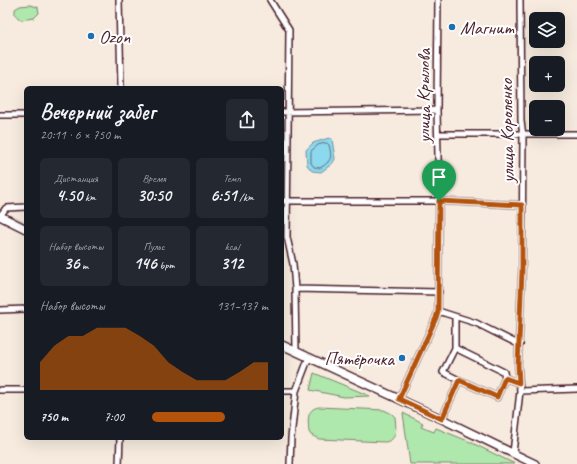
<!DOCTYPE html>
<html lang="ru">
<head>
<meta charset="utf-8">
<style>
	body { margin:0; font-family:Caveat,sans-serif; background:#242831; color:#f1f3f6; height:100vh; display:flex; flex-direction:column; font-size:15px; white-space:nowrap }
	* { box-sizing:border-box; margin:0 }
	p { font-size:13px; color:#9ea1a6 }
	.icon { flex:none; width:22px; height:22px; fill:none; stroke:currentColor; stroke-width:2; stroke-linecap:round; stroke-linejoin:round }
	.map { position:relative; flex:1; overflow:hidden }
	.details { position:absolute; left:24px; top:86px; width:260px; height:354px; display:flex; flex-direction:column; background:#171b24; border-radius:6px; box-shadow:0 4px 16px #0002 }
	.details>* { flex:none }
	.controls { position:absolute; left:529px; top:12px; display:grid; gap:8px }
	.controls a { display:grid; place-items:center; width:36px; height:36px; border-radius:6px; background:#171b24; box-shadow:0 4px 16px #0002; font-size:20px }
	.pin { position:absolute; display:grid; place-items:center; width:34px; height:34px; color:#fff; margin:-41px -17px; border-radius:50% 50% 50% 0; rotate:-45deg; box-shadow:0 0 4px #0007 }
	.pin .icon { rotate:45deg }
	.round { display:grid; place-items:center; flex:none; width:42px; height:42px; border-radius:6px; background:#242831 }
	.headline { display:flex; align-items:center; justify-content:space-between; height:68px; padding:0 16px }
	h1 { font-size:22px; font-weight:600; line-height:30px }
	.metrics { display:grid; grid-template-columns:repeat(3,1fr); gap:6px; height:68px; padding:4px 16px }
	.metrics div { display:grid; align-content:center; border-radius:6px; background:#242831; text-align:center }
	.metrics b { font-size:17px; font-weight:600 }
	.metrics small { font-size:11px; font-weight:400 }
	.metrics p { font-size:11px }
	.chart { height:112px; padding:8px 16px }
	.chart p { display:flex; justify-content:space-between }
	.chart svg { width:100%; height:72px; margin-top:4px; fill:#b45309; opacity:.7 }
	ul { padding:0 16px; list-style:none; font-size:13px }
	li { display:grid; grid-template-columns:64px 48px 1fr; align-items:center; height:30px }
	li i { height:10px; border-radius:5px; background:#b45309 }
	.map>svg:first-child { display:block }
	.green { fill:#aee8ac; stroke:#7c846c }
	.water { fill:#8cd8ed; stroke:#728e9f }
	.lines { fill:none; stroke-linecap:round; stroke-linejoin:round }
	.shore { stroke:#646979; stroke-width:1 }
	.street-casing { stroke:#4a1f2b; stroke-width:8 }
	.secondary-casing { stroke:#4a1f2b; stroke-width:10 }
	.street { stroke:#fff; stroke-width:5 }
	.secondary { stroke:#fff; stroke-width:7 }
	.route-casing { stroke:#fff; stroke-width:8 }
	.route { stroke:#b45309; stroke-width:5 }
	.poi-dot { fill:#1f6fb2; stroke:#fff; stroke-width:1.5 }
	.labels { text-anchor:middle; stroke-width:4; stroke-linejoin:round; paint-order:stroke }
	.poi-label { font-size:19px; fill:#4a1f2b; stroke:#fff; text-anchor:start }
	.street-label { font-size:19px; fill:#4a1f2b; stroke:#fff }
</style>
</head>
<body>
<div class="map">
<svg width="577" height="464" viewBox="0 0 577 464">
	<rect width="100%" height="100%" fill="#f6ebde"/>
	<filter id="ink" filterUnits="userSpaceOnUse"><feTurbulence type="fractalNoise" baseFrequency=".025" numOctaves="2"/><feDisplacementMap in="SourceGraphic" scale="8" xChannelSelector="R" yChannelSelector="G"/><feConvolveMatrix kernelMatrix="1 2 1 2 8 2 1 2 1" color-interpolation-filters="sRGB"/></filter>
	<g filter="url(#ink)">
		<!-- green -->
		<path class="green" d="M30,5L38,7L39,13L34,18L21,20L15,15V9L20,6Z
			M314,373L370,396L344,397L310,390Z
			M319,407L384,410L392,414L395,417C396,428 398,440 385,442L319,439L311,435L309,432C308,421 306,409 319,407Z
			M403,413L423,423L421,427L434,432L436,428L468,441L515,464H410Z"/>
		<!-- water -->
		<path class="water" d="M329,138L332,139L335,159L332,164L321,172L312,171L307,165L306,150L313,143Z"/>
		<g class="lines">
			<!-- shore -->
			<path class="shore" d="M327,143L329,145C332,157 332,161 320,168L314,167L311,163V151L318,145Z"/>
			<!-- street casing -->
			<g class="street-casing">
				<path id="street" d="M119,0L121,88
					M270,0L289,30L287,237L293,264L295,289L296,351
					M282,112L437,110
					M0,115H26
					M438,134H577
					M282,201H439L522,205
					M0,216L6,208L26,207
					M295,289L439,292
					M0,310L26,309
					M438,311L476,323L520,345
					M455,348V317
					M505,378L519,383
					M0,390H26
					M282,391H296
					M520,391L577,389
					M399,399L436,318L438,311L439,201L437,110L438,0
					M442,419L459,380L497,397L505,378L504,372L455,348L443,372L459,380
					M513,453L520,391L518,365L522,271L523,135L521,121L520,0
					M119,464L120,438
					M290,464L291,438L296,391L309,357"/>
			</g>
			<!-- secondary casing -->
			<g class="secondary-casing">
				<path id="secondary" d="M0,216L26,229
					M282,345L442,419L535,464"/>
			</g>
			<!-- street -->
			<use href="#street" class="street"/>
			<!-- secondary -->
			<use href="#secondary" class="secondary"/>
		</g>
	</g>
	<g class="lines" filter="url(#ink)">
		<!-- route casing -->
		<g class="route-casing">
			<path id="route" d="M439,201L522,205V271L518,365L519,383L505,378L497,397L459,380L442,419L399,399L436,318L438,311Z"/>
		</g>
		<!-- route -->
		<use href="#route" class="route"/>
	</g>
	<!-- markers -->
	<g class="poi-dot">
		<circle cx="452" cy="27" r="4"/>
		<circle cx="91" cy="36" r="4"/>
		<circle cx="402" cy="358" r="4"/>
	</g>
	<g class="labels">
		<!-- poi labels -->
		<g class="poi-label">
			<text x="460" y="34">Магнит</text>
			<text x="99" y="43">Ozon</text>
			<text x="394" y="365" text-anchor="end">Пятёрочка</text>
		</g>
		<!-- street labels -->
		<g class="street-label">
			<text transform="translate(423 96) rotate(-90)" y="7">улица Крылова</text>
			<text transform="translate(506 131) rotate(-91)" y="7">улица Короленко</text>
		</g>
	</g>
</svg>
<div class="controls">
<a><svg class="icon" aria-label="layers" viewBox="0 0 24 24"><path d="M12 4l9 5-9 5-9-5zM3 14l9 5 9-5"/></svg></a>
<a>+</a>
<a>−</a>
</div>
<div class="pin" style="left:439px;top:201px;background:#1e9e55"><svg class="icon" aria-label="arrive" viewBox="0 0 24 24"><path d="M6 21V4h12l-3 4 3 4H6"/></svg></div>
<section class="details">
<div class="headline"><div><h1>Вечерний забег</h1><p>20:11 · 6 × 750 m</p></div><a class="round"><svg class="icon" aria-label="share" viewBox="0 0 24 24"><path d="M12 15V3M7 8l5-5 5 5M5 13v7h14v-7"/></svg></a></div>
<div class="metrics">
<div><p>Дистанция</p><b>4.50<small> km</small></b></div>
<div><p>Время</p><b>30:50</b></div>
<div><p>Темп</p><b>6:51<small> /km</small></b></div>
</div>
<div class="metrics">
<div><p>Набор высоты</p><b>36<small> m</small></b></div>
<div><p>Пульс</p><b>146<small> bpm</small></b></div>
<div><p>kcal</p><b>312</b></div>
</div>
<div class="chart"><p><span>Набор высоты</span>131–137 m</p>
<svg viewBox="0 0 160 44" preserveAspectRatio="none"><path d="M0 44V27L10 17L20 11L30 11L40 6L50 6L60 6L70 11L80 17L90 27L100 33L110 38L120 38L130 38L140 33L150 27L160 27V44z"/></svg>
</div>
<ul>
<li><b>750 m</b>7:00<i style="width:63%"></i></li>
</ul>
</section>
</div>
</body>
</html>
